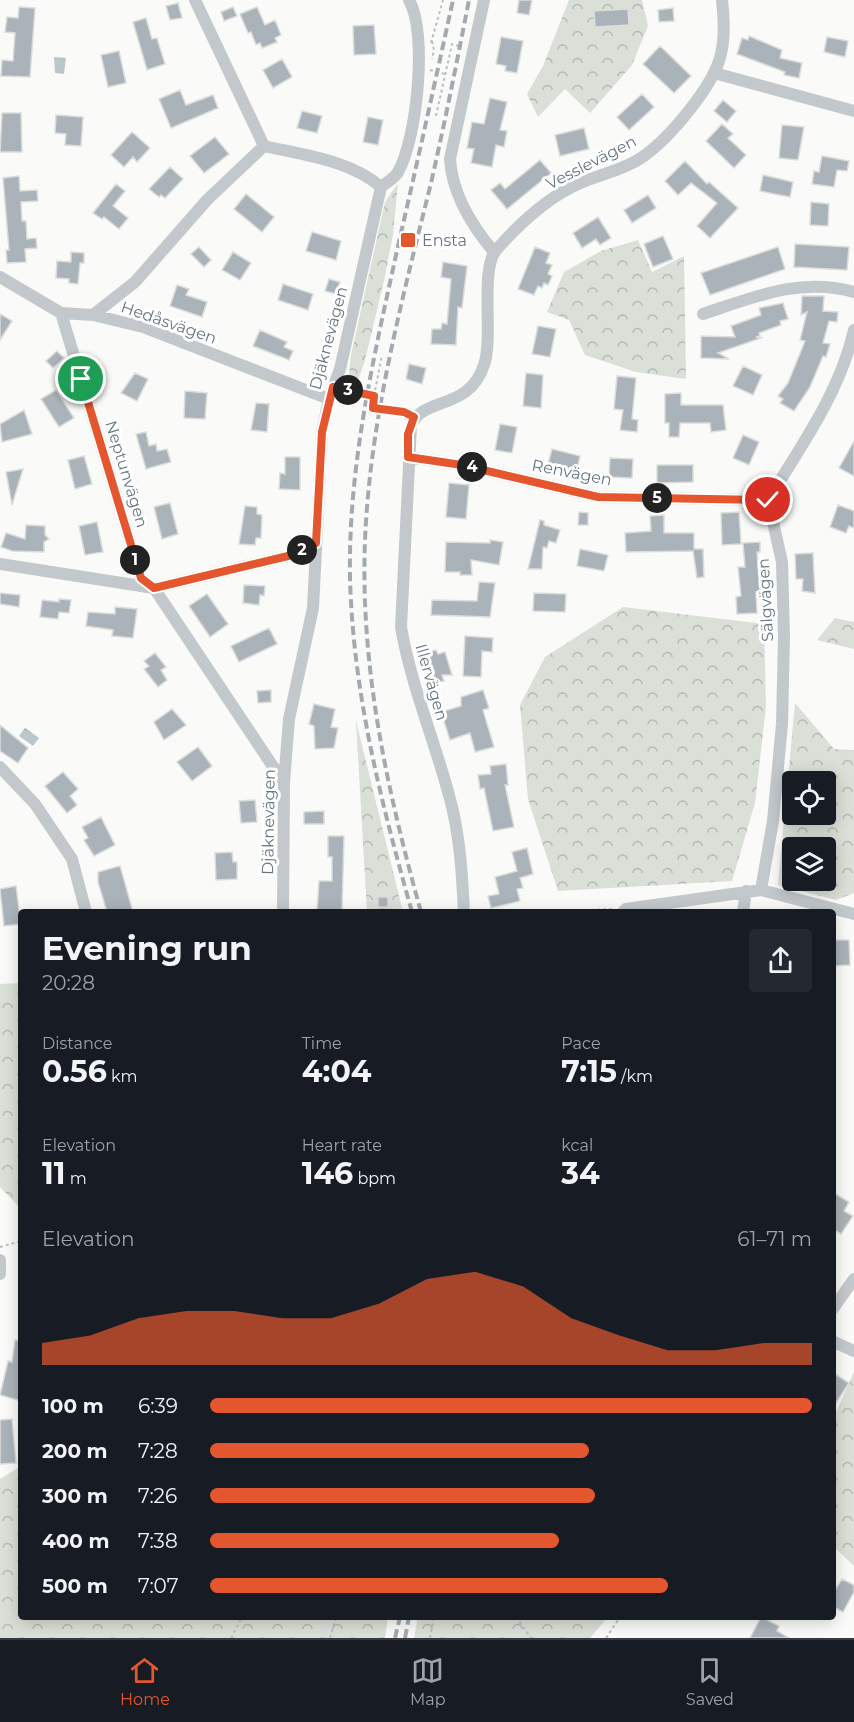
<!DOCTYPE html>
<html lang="en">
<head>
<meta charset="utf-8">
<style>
	body { margin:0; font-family:Montserrat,sans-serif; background:#242831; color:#f1f3f6; height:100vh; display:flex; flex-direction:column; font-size:22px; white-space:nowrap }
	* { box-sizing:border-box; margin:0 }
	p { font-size:20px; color:#9ea1a6 }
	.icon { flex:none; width:33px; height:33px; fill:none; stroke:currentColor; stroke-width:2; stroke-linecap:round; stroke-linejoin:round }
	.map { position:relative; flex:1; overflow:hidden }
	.sheet { position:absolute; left:18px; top:909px; width:818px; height:711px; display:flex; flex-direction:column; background:#171b24; border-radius:6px; box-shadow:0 3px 15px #0003 }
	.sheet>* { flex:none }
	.tools { position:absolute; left:782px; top:771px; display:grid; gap:12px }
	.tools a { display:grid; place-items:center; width:54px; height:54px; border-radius:6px; background:#171b24; box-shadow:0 3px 15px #0003; font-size:30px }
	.pin { position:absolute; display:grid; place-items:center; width:51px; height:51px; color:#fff; margin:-26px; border:3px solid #fff; border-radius:50%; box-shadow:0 2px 6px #0007 }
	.km { position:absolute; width:30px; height:30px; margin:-15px; border-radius:50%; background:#222; color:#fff; font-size:16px; line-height:30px; text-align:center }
	.round { display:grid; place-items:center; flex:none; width:63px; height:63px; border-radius:6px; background:#242831 }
	.summary { display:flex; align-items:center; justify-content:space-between; height:102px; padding:0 24px }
	h1 { font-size:33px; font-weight:700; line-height:45px }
	.figures { display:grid; grid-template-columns:repeat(3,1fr); gap:9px; height:102px; padding:6px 24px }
	.figures div { display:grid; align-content:center }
	.figures b { font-size:30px; font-weight:700 }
	.figures small { font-size:16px; font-weight:400 }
	.figures p { font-size:16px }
	.chart { height:168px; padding:12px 24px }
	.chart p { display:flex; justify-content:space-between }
	.chart svg { width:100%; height:108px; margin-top:6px; fill:#e4572e; opacity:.7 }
	ul { padding:0 24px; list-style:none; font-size:20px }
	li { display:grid; grid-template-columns:96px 72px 1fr; align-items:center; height:45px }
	li i { height:15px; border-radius:8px; background:#e4572e }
	.menu { display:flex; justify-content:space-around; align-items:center; height:84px; border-top:2px solid #363941; background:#171b24; font-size:16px; color:#9ea1a6 }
	.menu a { display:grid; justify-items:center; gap:3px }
	.menu .selected { color:#e4572e }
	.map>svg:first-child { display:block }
	.forest { fill:url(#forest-crowns); fill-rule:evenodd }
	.water { fill:url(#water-ripples) }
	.building { fill:#aab3b9; stroke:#dcdcda; stroke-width:1.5 }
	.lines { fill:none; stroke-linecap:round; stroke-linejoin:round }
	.path { stroke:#bbbfc2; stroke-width:2; stroke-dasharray:3 3; stroke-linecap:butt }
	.minor { stroke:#c3c8cc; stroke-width:12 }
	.rail { stroke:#a2aab0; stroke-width:4; stroke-dasharray:9 4.5; stroke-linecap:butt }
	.route-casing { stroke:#fff; stroke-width:12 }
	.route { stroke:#e4572e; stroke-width:8 }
	.poi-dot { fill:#e4572e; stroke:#fff; stroke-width:2 }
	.labels { text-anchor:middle; stroke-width:6; stroke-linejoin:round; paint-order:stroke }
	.street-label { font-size:16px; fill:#657683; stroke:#fff }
	.poi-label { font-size:16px; fill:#657683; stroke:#fff; text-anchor:start }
</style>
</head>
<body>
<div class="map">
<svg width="854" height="1638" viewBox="0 0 854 1638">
	<defs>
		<pattern id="forest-crowns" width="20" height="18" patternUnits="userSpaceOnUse" patternTransform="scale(1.5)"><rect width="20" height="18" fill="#dadfd7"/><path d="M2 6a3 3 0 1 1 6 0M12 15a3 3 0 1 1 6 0" fill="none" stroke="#b4b9b4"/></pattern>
		<pattern id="water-ripples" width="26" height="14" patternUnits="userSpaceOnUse" patternTransform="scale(1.5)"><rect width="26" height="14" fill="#bbc7cb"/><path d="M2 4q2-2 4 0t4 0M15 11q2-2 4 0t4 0" fill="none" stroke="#9ca6aa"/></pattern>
	</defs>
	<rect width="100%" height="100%" fill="#fafaf8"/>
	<!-- forest -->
	<path class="forest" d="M569,0H642L648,26L632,65L590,113L565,89L538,117L527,94L543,66Z
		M398,183L393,234L384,281L365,360L357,384L348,385L351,355L385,202Z
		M638,240L652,272L684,256L686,379L636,372L585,355L569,320L547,312L564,272L601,251Z
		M623,607L764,624L766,706L755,803L732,881L558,891L528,799L520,705L545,657Z
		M835,618L854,622V649L817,640Z
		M795,703L834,749L854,750V893L836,900L778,885ZM792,782H825V814H792ZM792,848H825V880H792Z
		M356,721L403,912H367Z
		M21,983V1209L0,1187V984Z
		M854,1372V1566L833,1546V1419Z
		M21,1466V1617H388L385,1638H0V1479Z
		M418,1617H608L590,1638H414Z"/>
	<!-- water -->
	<path class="water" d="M54,57L66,58L64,74L55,73Z
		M25,728L39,738L33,746L19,736Z"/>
	<!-- building -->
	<path class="building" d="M519,0H532L529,15L517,13Z
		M178,3L182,18L170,20L166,6Z
		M19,7L35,8L30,77L1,76L2,60L13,61L15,33L5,32L7,17L18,18Z
		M233,7L237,16L224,21L221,12Z
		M257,7L265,25L275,20L281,35L275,38L277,42L262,48L260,43L256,45L251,32L248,33L240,14Z
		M673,8L674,21L659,22L658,10Z
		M628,9L629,25L595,27L594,11Z
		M146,18L152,39L157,38L165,64L147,70L133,22Z
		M374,25L376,54L354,55L353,26Z
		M749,36L782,50L780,58L802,63L799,78L784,75L785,72L737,54L742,38L748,40Z
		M501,37L523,41L517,73L505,71L506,66L496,64Z
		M827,37L848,41L845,57L824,52Z
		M660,46L691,76L674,93L643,64Z
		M119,51L126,83L108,87L101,55Z
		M282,59L292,77L273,88L263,70Z
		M180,90L186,105L213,95L218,108L171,128L159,99Z
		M642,94L654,107L629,130L617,117Z
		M490,98L507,102L500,130L507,131L504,147L496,145L492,167L471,163L474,149L467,148L472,122L484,124Z
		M723,100L736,111L727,122L714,111Z
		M302,111L322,116L317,133L297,128Z
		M2,113H21L22,152H0Z
		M56,115L83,117L81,146L65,145L66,134L55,133Z
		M368,117L383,120L378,145L363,142Z
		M722,124L733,134L728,138L746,155L734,168L706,141Z
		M782,125L804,127L798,160L779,158Z
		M584,128L589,149L560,156L555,135Z
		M132,132L150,148L137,162L133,157L124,167L111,155Z
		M215,137L229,154L204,173L190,156Z
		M822,156L849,161L847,171L837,170L834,187L812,184L814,171L819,172Z
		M540,160L551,173L507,209L491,190L500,183L505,189Z
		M685,161L707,184L709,182L738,208L710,238L697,226L717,203L691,183L678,195L665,181Z
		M170,167L183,179L165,198L161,195L159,197L149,189Z
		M763,175L793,182L790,197L760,191Z
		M19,176L20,191L37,190L38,201L21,202L22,221H26L27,239L36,238L37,248L25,249L26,262L7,263L6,250H9L3,178Z
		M116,184L125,191L113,206L128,218L119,229L104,217L102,219L93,213Z
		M246,194L274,217L262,232L234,209Z
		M648,195L656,208L632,223L624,210Z
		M811,202L829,204L828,226L810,225Z
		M598,217L611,238L600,245L596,239L582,248L573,233Z
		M312,232L341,241L336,260L306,251Z
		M663,236L673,259L653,267L644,244Z
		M795,244L849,247L847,270L794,267Z
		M199,247L211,260L204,267L191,254Z
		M535,247L550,253L546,263L552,265L548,274L552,276L548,285L544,283L542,288L538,286L534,295L518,289Z
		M778,247L785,269L710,295L701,273Z
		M71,252L84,253V263H80L78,284L69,283V279L56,278L57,261L71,262Z
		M233,252L251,263L240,280L222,270Z
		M443,262L467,266L462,308L458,307L456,345L431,344L432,329H441L442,323L447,324L451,279L441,277Z
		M329,279L340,282L336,294L325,291Z
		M283,284L313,294L308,310L278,300Z
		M177,285L189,289L186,295L207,302L202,317L170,306Z
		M802,296H824L823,311L838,312L837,322L829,321L823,343L830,344L826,357L823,356L810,387L794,411L780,403L783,399L778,396L788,383L805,341L800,340L807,312L801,315Z
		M783,303L788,319L780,321L781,325L759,333L760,336L756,337L761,338L718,353L729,359L701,358V336L735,337L731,326L761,315L759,308Z
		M0,314L12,321L0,340Z
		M538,326L556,329L550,357L532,354Z
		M260,330L287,342L284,347L293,351L289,360L253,346Z
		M57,351L64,358L53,368L46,361Z
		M409,364L426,368L422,384L406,379Z
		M743,366L762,375L753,395L733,386Z
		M135,373L148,379L137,401L121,393Z
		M526,373L543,375L541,408L523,406Z
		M617,376L636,378L632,419L638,420L637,432L620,430L623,410L614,409Z
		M56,390L74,418L59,427L41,399Z
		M185,391L207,393L205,419L184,418Z
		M681,393V405H723L726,430L711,432L710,423H680L679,437H669V423H665V394Z
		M256,403L269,404L267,432L251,430Z
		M24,410L32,434L2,442L0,424Z
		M500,424L517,427L512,453L495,450Z
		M146,432L149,446L156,444L157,451L167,449L171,462L146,469L136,434Z
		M743,435L759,442L749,465L733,458Z
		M854,441V476L839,468Z
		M552,449L580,456L576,475L547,468Z
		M84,456L92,484L75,489L68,460Z
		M285,457H300V490L279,489L280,473L285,474Z
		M610,458L633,459L632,478L609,477Z
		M657,465H693V482L657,483Z
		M23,469L12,505L6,472Z
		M449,483L469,485L466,519L446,517Z
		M170,503L178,534L162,539L154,507Z
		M838,505L854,511V528L849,526L846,533L830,527Z
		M245,506L257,507V514L262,515L261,538H256L255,545L239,544Z
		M579,512L588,513V525H578Z
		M739,512L741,544L722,545L721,513Z
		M664,515V533H694V549H703L704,577L697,578L693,551L626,552L625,533L651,531L650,516Z
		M540,520L544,521V525L560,530L556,543L549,541L547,548L543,547L542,569H528Z
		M97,522L103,552L85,555L79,526Z
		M26,525L45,526V535L49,539L44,542V552L12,551L1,547L6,533L25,539Z
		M490,540L503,542L499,565L471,560L472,575H460V572H445L446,542L490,543Z
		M760,542V552H757L760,592H756L757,613L737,614L736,597L741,596L738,567H745L743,543Z
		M580,549L608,555L604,571L577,566Z
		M813,553L815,593L802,591L803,579H796L795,554Z
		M479,582L495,583L490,617L431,615L432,600L477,601Z
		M244,585L265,586L264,596L260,595L259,605L243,603Z
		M0,593L20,595L19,607L0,604Z
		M534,593L566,594L565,612L533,611Z
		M207,594L228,624L210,637L189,606Z
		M59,599L71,600L69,613L59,612L58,619L40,617L42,600L59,602Z
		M115,607L137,609L133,638L112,636L113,630L86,626L88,612L115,614Z
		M269,628L277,644L239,662L231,646Z
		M465,636L493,638L492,652L482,651L481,677L463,676Z
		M436,650L438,654L445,652L452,675H442L444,681L431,684L422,654Z
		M155,653L166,667L161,670L167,680L158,687L144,669L149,666L144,661Z
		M271,690V702L258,703L257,691Z
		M483,690L489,708L483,710L494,747L475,752L470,733L450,740L441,712L461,706V697Z
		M314,704L335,709L331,727L338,728L334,748L315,749L314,726L309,724Z
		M172,709L186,725L164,740L154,722Z
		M0,725L28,748L18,763L0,751Z
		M198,747L212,766L192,781L177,762Z
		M506,764L508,785H505L514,827L493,831L484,788L480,789L478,775L491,774L490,766Z
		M63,772L78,789L70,796L77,805L67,813L45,786Z
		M255,800L257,822L241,823L239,801Z
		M324,811V824H304V812Z
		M101,817L115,845L94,856L84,840L88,838L82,827Z
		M328,836H344L342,911H317L319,881H332V857H328Z
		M527,848L533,874L520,878L523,888L517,889L520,901L491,908L488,896L499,894L495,877L517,871L512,852Z
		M232,852L233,862H237V879L216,880L215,853Z
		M120,866L126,887L133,912H107L98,882V872Z
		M16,886L21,924L4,926L0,889Z
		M378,897H388V907H378Z
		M832,940H849L850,965L832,966Z
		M832,1192L849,1202L844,1211L853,1216L841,1234L832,1228Z
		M15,1340L21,1341V1401L0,1395L8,1361L12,1362Z
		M832,1372L849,1383L832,1409Z
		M12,1419L16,1463L0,1464V1420Z
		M842,1579L854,1585V1592L843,1612L832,1606V1595Z
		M761,1617L779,1626L777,1631L789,1638H750Z"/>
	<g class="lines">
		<!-- path -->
		<path class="path" d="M432,41L434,50L432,59
			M431,43L443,0
			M430,70L445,74
			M436,116L452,44L462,47
			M345,390L374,396L373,408L406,413
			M374,396L382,355
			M549,912L612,909
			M0,1247L21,1241
			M516,1617L531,1638
			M231,1638L242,1617
			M330,1638L336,1617
			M430,1638L434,1617
			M606,1638L620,1617"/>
		<!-- minor -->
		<path class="minor" d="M195,0L264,146
			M484,0L450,159C452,193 472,226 494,252
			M714,73L854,111
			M264,146C303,155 350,160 381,187
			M0,277L61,313L93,315L143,327L329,399
			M61,313L141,578L154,588L284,783
			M703,314C754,297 800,277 854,292
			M93,315L135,282L207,200L264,146
			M408,457L462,465L598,497L768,500
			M0,564L154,588L288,556L316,543
			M0,767L35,804L72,859L86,912
			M761,890L773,821L782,724L784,637L782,562L768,500C801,446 840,392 854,330
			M283,912L284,783L289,719L313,608L322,432L329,399L340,369L381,187C386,183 395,178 398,172C417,139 428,33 409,0
			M464,912C462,873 460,836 450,799C435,741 411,686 401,627L411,425C424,396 469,411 484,365C494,336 479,268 497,249C520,223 547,198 578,184C599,174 622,171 641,158C668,140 714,86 721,54C725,37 724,17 722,0
			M623,912L626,909L761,890L854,914
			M743,912L746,891
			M0,1260V1274
			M832,1310L854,1279
			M832,1341L854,1351"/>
		<!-- rail -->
		<path class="rail" d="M412,912C381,802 353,693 350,578C348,465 374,356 398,246C417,164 435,82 453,0
			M421,912C387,790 360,667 365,540C370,419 402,300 431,183C445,122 457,61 469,0
			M395,1638L400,1617
			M405,1638L409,1617"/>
	</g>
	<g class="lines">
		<!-- route casing -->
		<g class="route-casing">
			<path id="route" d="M81,379L141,578L154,588L288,556L316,543L322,432L333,387L374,396L373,408L404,412L414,417L408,434V457L462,465L598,497L768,500"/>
		</g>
		<!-- route -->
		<use href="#route" class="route"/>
	</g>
	<!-- markers -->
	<rect class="poi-dot" x="400" y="232" width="16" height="16" rx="3"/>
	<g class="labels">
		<!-- street labels -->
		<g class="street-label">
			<text transform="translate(591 162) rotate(-27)" y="6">Vesslevägen</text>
			<text transform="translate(169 322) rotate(19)" y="6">Hedåsvägen</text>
			<text transform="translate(328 338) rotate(-75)" y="6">Djäknevägen</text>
			<text transform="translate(572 472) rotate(11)" y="6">Renvägen</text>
			<text transform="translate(127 474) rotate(73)" y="6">Neptunvägen</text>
			<text transform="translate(765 600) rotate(-93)" y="6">Sälgvägen</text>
			<text transform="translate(432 682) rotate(74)" y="6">Illervägen</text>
			<text transform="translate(268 822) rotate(-89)" y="6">Djäknevägen</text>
		</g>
		<!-- poi labels -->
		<g class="poi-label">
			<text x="422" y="246">Ensta</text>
		</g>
	</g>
</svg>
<div class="tools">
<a><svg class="icon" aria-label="locate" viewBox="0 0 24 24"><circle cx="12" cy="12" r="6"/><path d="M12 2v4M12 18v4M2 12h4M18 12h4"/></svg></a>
<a><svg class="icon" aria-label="layers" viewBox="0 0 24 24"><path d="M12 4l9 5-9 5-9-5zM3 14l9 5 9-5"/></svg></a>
</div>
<div class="pin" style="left:81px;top:379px;background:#1e9e55"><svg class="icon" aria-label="arrive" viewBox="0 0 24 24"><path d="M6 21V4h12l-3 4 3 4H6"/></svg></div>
<div class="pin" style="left:768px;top:500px;background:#d93025"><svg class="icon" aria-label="check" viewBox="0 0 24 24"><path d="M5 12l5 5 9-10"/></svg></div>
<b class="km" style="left:135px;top:560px">1</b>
<b class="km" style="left:302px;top:550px">2</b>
<b class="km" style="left:348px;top:390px">3</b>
<b class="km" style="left:472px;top:467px">4</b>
<b class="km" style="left:657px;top:498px">5</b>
<section class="sheet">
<div class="summary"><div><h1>Evening run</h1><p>20:28</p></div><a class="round"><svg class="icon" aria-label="share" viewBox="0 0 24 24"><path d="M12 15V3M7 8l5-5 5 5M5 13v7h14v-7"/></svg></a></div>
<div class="figures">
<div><p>Distance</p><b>0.56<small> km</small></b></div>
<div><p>Time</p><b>4:04</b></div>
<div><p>Pace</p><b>7:15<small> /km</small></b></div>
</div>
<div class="figures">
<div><p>Elevation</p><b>11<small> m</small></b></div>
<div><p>Heart rate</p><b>146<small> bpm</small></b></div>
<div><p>kcal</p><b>34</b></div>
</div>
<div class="chart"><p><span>Elevation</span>61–71 m</p>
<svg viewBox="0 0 160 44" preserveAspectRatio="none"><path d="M0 44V35L10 32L20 25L30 22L40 22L50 25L60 25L70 19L80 9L90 6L100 12L110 25L120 32L130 38L140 38L150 35L160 35V44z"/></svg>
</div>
<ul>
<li><b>100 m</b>6:39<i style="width:100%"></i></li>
<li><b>200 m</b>7:28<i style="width:63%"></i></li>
<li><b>300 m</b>7:26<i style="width:64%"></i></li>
<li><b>400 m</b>7:38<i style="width:58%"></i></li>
<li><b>500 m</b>7:07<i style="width:76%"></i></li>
</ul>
</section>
</div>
<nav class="menu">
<a class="selected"><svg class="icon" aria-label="home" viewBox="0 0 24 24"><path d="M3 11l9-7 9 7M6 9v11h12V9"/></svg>Home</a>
<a><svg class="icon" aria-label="map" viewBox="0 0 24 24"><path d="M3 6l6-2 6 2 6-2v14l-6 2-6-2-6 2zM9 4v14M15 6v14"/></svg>Map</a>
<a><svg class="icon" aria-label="saved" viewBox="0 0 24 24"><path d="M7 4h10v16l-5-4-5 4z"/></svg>Saved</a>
</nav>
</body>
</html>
